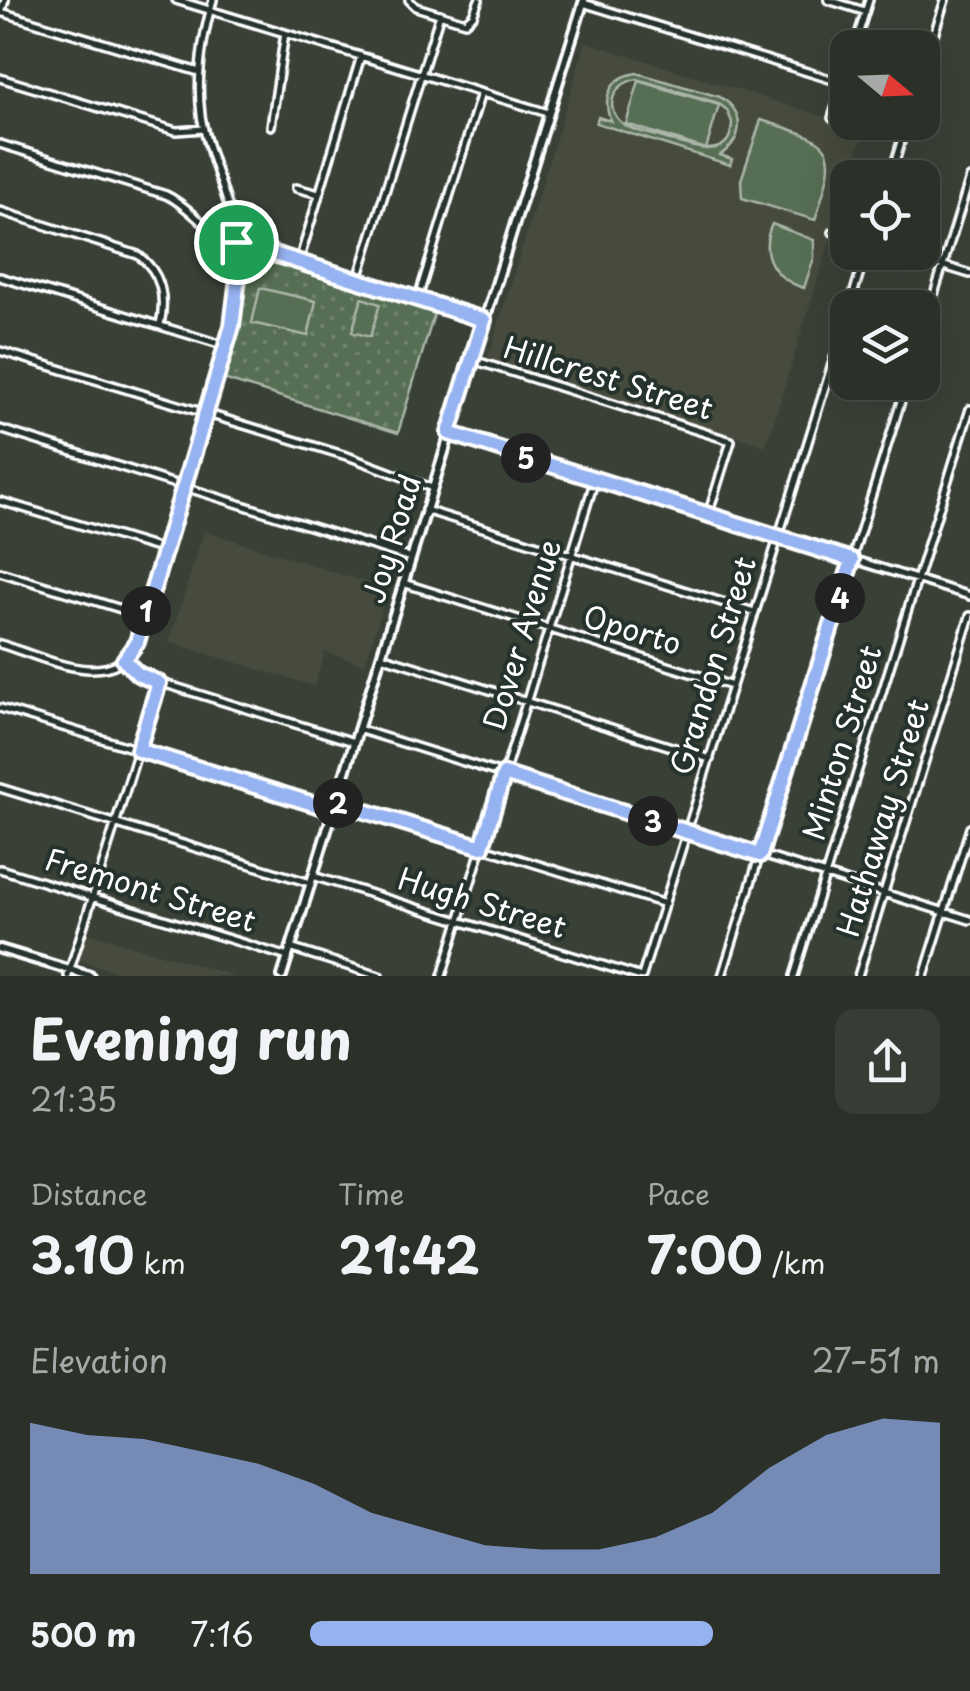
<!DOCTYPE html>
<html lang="en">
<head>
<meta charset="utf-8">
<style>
	body { margin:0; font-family:"Playpen Sans",sans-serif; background:#373d35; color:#f1f3f6; height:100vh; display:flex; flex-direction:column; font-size:38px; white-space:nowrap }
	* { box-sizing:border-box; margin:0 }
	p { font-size:32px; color:#a6a9a8 }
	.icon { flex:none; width:55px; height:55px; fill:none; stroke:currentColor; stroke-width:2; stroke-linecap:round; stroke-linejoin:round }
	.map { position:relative; height:976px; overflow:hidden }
	.details { display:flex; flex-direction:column; background:#2b3129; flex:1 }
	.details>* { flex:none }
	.needle { width:65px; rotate:109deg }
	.controls { position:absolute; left:830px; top:30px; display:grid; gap:20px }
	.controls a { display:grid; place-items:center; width:110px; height:110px; border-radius:20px; background:#2b3129; box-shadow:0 10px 40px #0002,0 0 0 2px #474c46; font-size:50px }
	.pin { position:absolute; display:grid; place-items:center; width:85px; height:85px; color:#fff; margin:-42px; border:5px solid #fff; border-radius:50%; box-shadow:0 2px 10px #0007 }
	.km { position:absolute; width:50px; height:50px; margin:-25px; border-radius:50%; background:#222; color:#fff; font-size:28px; line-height:50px; text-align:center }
	.round { display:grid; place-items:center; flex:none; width:105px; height:105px; border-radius:20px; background:#373d35 }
	.summary { display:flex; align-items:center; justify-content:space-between; height:170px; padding:0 30px }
	h1 { font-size:55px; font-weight:700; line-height:75px }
	.metrics { display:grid; grid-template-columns:repeat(3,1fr); gap:15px; height:170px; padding:10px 30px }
	.metrics div { display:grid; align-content:center }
	.metrics b { font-size:50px; font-weight:700 }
	.metrics small { font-size:28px; font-weight:400 }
	.metrics p { font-size:28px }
	.chart { height:280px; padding:20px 30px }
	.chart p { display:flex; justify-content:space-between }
	.chart svg { width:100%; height:180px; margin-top:10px; fill:#95b2f1; opacity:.7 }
	ul { padding:0 30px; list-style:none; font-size:32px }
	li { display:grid; grid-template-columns:160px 120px 1fr; align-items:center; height:75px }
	li i { height:25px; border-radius:12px; background:#95b2f1 }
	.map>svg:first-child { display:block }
	.built { fill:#464b3e }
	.green { fill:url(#green-dots); stroke:#abb6a9; stroke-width:2.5 }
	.pitch { fill:#576e53; stroke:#abb6a9; stroke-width:2.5; fill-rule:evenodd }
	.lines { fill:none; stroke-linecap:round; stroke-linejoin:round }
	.minor-casing { stroke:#fff; stroke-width:12 }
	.tertiary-casing { stroke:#fff; stroke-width:14 }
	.secondary-casing { stroke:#fff; stroke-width:14 }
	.minor { stroke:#26332d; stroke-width:5 }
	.tertiary { stroke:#26332d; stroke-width:6 }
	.secondary { stroke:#26332d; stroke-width:6 }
	.route-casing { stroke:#fff; stroke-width:20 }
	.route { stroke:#95b2f1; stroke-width:12 }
	.labels { text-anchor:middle; stroke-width:8; stroke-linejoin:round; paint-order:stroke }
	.street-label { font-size:30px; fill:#fff; stroke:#26332d }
</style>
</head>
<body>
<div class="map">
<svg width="970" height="976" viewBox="0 0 970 976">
	<defs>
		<pattern id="green-dots" width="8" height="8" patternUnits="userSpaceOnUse" patternTransform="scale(2.5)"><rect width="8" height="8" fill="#576e53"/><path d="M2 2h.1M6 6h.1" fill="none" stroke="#70846d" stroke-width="1.8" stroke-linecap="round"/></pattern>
	</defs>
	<rect width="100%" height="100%" fill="#394137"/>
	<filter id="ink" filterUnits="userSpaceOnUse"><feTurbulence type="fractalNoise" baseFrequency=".01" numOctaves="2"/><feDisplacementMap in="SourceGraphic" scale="20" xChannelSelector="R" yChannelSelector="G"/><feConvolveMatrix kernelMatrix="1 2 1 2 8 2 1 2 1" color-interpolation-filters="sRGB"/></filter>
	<g filter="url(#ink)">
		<!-- built -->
		<path class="built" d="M586,42L837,121L839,117L847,119L848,122L866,125L766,446L488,358Z
			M204,531L388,589L365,664L325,652L314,686L169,642Z
			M86,932L231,975L236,976H131L79,960Z"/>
		<!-- green -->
		<path class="green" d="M245,254L435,311L398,433L223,379L241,315Z"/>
		<!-- pitch -->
		<path class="pitch" d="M637,73L720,97C746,112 744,139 720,155L732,159L730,165L596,123L598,117L611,121C601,97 611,77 637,73ZM637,79L718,103L727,110L732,122C732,165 688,145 663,138C650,133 628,131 619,120C603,102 618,82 637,79Z
			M639,81L719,105L706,149L626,124Z
			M761,120C837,143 840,143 815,220L742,198L741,180Z
			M772,224L814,240V258L804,288C774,279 758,254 772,224Z
			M260,288L316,301L308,336L252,323Z
			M362,298L380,304L370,337L352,332Z"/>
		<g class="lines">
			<!-- minor casing -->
			<g class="minor-casing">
				<path id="minor" d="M176,0L548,113
					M409,0L416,7L465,22L473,15L479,0
					M828,0L864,11
					M583,3L843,83
					M1,12L199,72
					M1,13L5,0
					M854,48L869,0
					M922,72L945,0
					M0,78L176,131L204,129
					M832,118L848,68
					M271,126L285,33
					M0,144L166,195C190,206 203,229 227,239L484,319
					M890,178L907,122
					M296,188L319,194
					M0,211L138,255C162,273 166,297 160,325
					M833,232L848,237
					M899,252L970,274
					M299,261L361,56
					M0,277L226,346
					M358,279L440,14
					M418,298L481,93
					M849,308L866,252
					M922,333L970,178
					M0,351L350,457L432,488
					M473,360L731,441L708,515
					M0,429L411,558
					M449,433L970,596
					M0,501L164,550
					M425,510L754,612
					M0,572L144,616
					M403,583L732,686
					M0,644C41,656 112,695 137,642L235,313C238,279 239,247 230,213C222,180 206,149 201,115C196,75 202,38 213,0
					M381,656L710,759
					M124,660L146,678L354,742
					M0,708L333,809
					M358,729L970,920
					M0,788L310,883
					M335,802L665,904
					M0,869L288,957
					M313,876L638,976
					M290,948L379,976
					M68,976L159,683
					M442,976L595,479
					M642,976L848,313
					M722,976L907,382
					M794,976L970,409
					M858,976L970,616
					M924,976L970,828"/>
			</g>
			<!-- tertiary casing -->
			<g class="tertiary-casing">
				<path id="tertiary" d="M282,976L584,0"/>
			</g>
			<!-- secondary casing -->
			<g class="secondary-casing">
				<path id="secondary" d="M0,949L90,976"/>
			</g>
			<!-- minor -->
			<use href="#minor" class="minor"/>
			<!-- tertiary -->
			<use href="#tertiary" class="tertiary"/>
			<!-- secondary -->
			<use href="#secondary" class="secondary"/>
		</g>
	</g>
	<g class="lines" filter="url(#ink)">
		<!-- route casing -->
		<g class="route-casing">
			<path id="route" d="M236,242L484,320L449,433L852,560L760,855L504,774L482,847L335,802L333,810L138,750L159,683L138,674L124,660L137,642L232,326L238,278Z"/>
		</g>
		<!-- route -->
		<use href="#route" class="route"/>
	</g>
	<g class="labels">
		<!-- street labels -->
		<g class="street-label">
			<text transform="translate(608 379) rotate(17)" y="10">Hillcrest Street</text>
			<text transform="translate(393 539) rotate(-73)" y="10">Joy Road</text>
			<text transform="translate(632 631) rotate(17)" y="10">Oporto</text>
			<text transform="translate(523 635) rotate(-73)" y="10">Dover Avenue</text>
			<text transform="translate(714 666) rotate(-73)" y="10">Grandon Street</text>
			<text transform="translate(843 743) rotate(-73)" y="10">Minton Street</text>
			<text transform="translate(884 818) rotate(-73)" y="10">Hathaway Street</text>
			<text transform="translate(150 891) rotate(17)" y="10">Fremont Street</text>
			<text transform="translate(482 904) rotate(17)" y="10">Hugh Street</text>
		</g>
	</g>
</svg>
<div class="controls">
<a><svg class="needle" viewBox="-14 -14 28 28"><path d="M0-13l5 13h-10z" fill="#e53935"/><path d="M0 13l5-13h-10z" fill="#a6a9a8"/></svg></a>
<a><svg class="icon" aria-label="locate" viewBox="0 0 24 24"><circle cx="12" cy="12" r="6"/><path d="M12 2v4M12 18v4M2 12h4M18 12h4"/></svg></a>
<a><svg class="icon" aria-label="layers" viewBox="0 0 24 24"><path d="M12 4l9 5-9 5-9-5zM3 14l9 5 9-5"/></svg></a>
</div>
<div class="pin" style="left:236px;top:242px;background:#1e9e55"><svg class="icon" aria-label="arrive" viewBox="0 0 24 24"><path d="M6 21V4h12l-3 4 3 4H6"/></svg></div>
<b class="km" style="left:146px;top:611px">1</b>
<b class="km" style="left:338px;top:803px">2</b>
<b class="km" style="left:653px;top:821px">3</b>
<b class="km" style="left:840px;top:598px">4</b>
<b class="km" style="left:526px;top:458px">5</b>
</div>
<section class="details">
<div class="summary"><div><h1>Evening run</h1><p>21:35</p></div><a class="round"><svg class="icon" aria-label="share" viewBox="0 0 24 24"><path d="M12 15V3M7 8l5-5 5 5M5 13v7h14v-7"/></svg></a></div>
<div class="metrics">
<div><p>Distance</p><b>3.10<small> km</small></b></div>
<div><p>Time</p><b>21:42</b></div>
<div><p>Pace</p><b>7:00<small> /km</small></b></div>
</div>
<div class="chart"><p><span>Elevation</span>27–51 m</p>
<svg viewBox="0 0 160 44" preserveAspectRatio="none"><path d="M0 44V7L10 10L20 11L30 14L40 17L50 22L60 29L70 33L80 37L90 38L100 38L110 35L120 29L130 18L140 10L150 6L160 7V44z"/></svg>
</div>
<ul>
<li><b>500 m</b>7:16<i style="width:64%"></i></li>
</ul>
</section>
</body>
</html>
